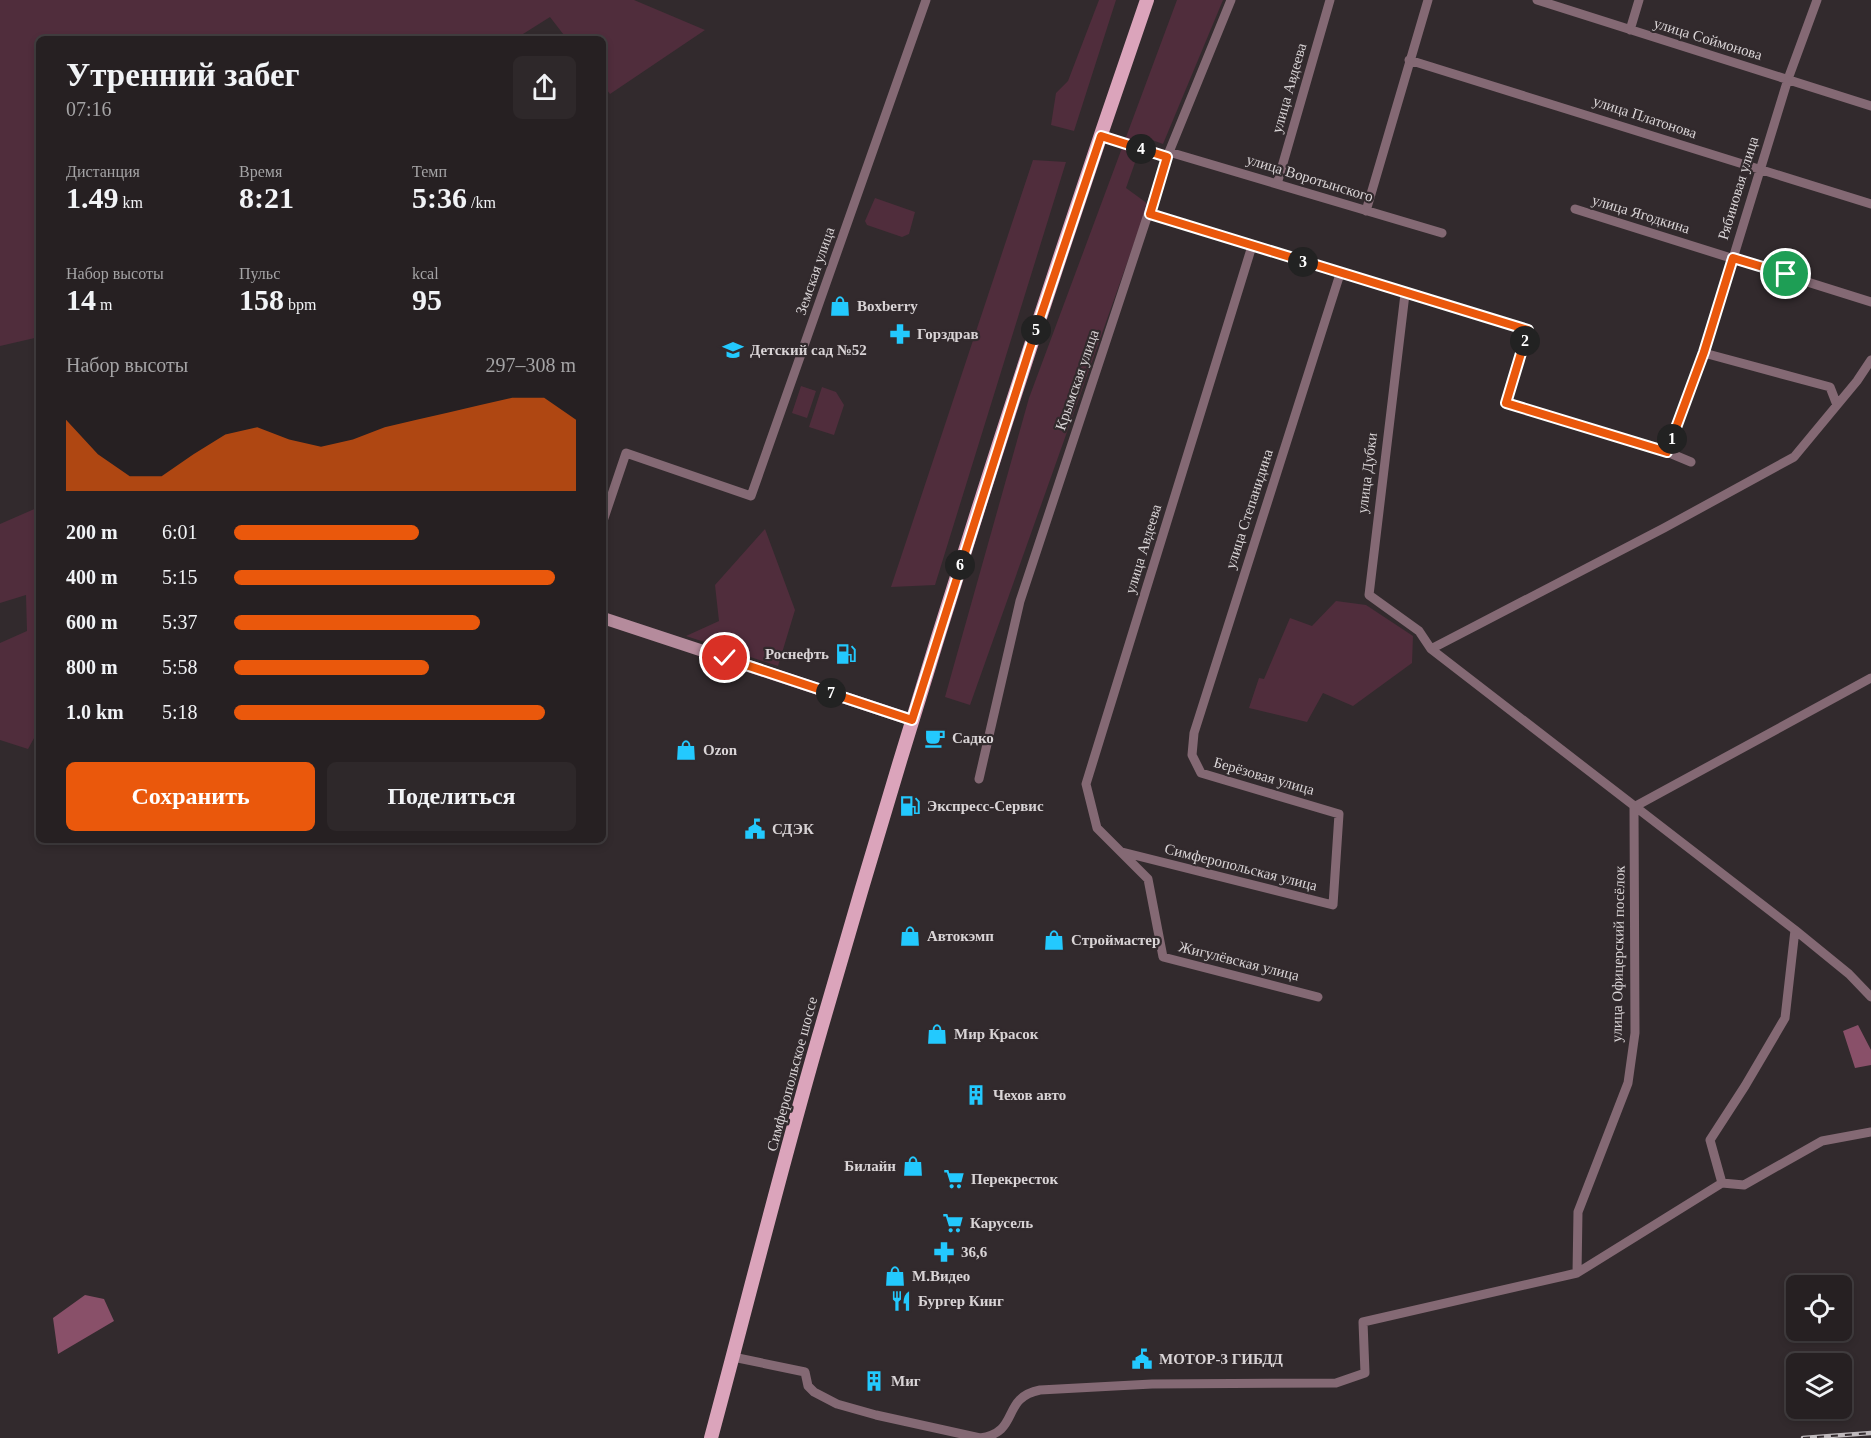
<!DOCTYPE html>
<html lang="ru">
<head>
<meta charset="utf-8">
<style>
	body { margin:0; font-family:Georgia,serif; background:#2e282a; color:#f1f3f6; height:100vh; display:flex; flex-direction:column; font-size:22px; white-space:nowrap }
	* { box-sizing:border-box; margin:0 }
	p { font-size:20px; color:#a4a3a5 }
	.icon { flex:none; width:33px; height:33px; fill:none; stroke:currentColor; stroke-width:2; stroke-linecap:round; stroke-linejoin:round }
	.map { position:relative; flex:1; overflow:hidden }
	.side { position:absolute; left:36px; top:36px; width:570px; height:807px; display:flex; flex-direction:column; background:#262022; border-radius:9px; box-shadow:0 3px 9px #0003,0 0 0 2px #423e40 }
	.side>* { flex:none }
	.buttons { position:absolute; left:1786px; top:1275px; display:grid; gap:12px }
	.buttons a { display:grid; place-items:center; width:66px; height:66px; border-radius:9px; background:#262022; box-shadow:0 3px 9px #0003,0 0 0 2px #423e40; font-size:30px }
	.pin { position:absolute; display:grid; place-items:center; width:51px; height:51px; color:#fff; margin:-26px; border:3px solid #fff; border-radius:50%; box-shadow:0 2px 6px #0007 }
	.km { position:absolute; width:30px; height:30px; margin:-15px; border-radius:50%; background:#222; color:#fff; font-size:16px; line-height:30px; text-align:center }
	.round { display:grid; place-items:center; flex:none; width:63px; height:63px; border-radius:9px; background:#2e282a }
	.head { display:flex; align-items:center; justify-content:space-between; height:102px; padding:0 30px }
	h1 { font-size:33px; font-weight:800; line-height:45px }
	.stats { display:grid; grid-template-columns:repeat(3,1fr); gap:9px; height:102px; padding:6px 30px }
	.stats div { display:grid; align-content:center }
	.stats b { font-size:30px; font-weight:800 }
	.stats small { font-size:16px; font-weight:400 }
	.stats p { font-size:16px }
	.chart { height:168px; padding:12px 30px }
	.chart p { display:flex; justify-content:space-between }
	.chart svg { width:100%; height:108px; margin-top:6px; fill:#ea580c; opacity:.7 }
	.button { display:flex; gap:12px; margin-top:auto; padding:12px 30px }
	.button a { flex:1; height:69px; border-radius:9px; background:#ea580c; color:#fff; font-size:24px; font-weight:800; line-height:69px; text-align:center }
	.button a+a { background:#2e282a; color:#f1f3f6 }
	ul { padding:0 30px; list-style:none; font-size:20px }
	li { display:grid; grid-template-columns:96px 72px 1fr; align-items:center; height:45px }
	li i { height:15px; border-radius:8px; background:#ea580c }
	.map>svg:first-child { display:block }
	.green { fill:#502d3c }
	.water { fill:#895069 }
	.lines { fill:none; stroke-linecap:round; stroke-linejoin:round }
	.street { stroke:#846974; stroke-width:9 }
	.secondary { stroke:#b58b9c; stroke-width:12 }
	.primary { stroke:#dba4bb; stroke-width:14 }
	.rail-casing { stroke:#c0babd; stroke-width:4.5 }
	.rail { stroke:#322a2d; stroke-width:2; stroke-dasharray:7; stroke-linecap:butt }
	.route-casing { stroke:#fff; stroke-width:12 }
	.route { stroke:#ea580c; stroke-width:8 }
	.labels { text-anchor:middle; stroke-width:4.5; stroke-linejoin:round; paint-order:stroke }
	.street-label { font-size:15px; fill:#d9d4d6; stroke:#322a2d }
	.poi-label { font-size:15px; font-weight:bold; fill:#d9d4d6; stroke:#322a2d; text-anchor:start }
</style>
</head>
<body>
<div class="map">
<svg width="1871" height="1438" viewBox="0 0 1871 1438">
	<rect width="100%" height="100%" fill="#322a2d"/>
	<!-- green -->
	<path class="green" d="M0,0H634L705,30L610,94L603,85V39H567L550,17L515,39H39V337L0,346Z
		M1099,0H1116L1074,131L1051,125L1056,93L1068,81Z
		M1177,0H1223L1163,144L1144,137L1126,188L1148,204L970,705L945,697L1029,398Z
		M1033,160L1066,162L935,585L891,587Z
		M875,198L915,212L909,234L902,237L867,225L865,221Z
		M801,386L816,391L807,418L792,413Z
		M822,387L836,392L844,405L834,435L809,427Z
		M39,507V729L28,749L0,740V643L27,631L26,595L0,603V524Z
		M765,529L795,610L778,666L686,636L719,621L715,585Z
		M1336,601L1366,605L1413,636L1412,663L1353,706L1323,693L1307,722L1249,708L1259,678L1264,679L1290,618L1312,626Z"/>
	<!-- water -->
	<path class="water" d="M1858,1025L1871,1050V1065L1855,1068L1843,1031Z
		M85,1295L104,1299L114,1321L58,1354L53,1318Z"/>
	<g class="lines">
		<!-- street -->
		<path class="street" d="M1537,0L1871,106
			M1630,30L1639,0
			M1409,60L1871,204
			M1101,136L1167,157
			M1169,152L1442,233
			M1277,184L1330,0
			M1575,209L1871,302
			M1366,211L1428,0
			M1150,214L1529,330L1506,403L1667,452L1691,462
			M1252,246L1086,784L1097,828L1148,879L1163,957L1318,997
			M1405,294L1369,595L1419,631L1431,649L1795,930L1849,974L1871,997
			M1704,353L1830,387L1837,405
			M1667,452L1704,353L1788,79L1817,0
			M603,521L626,453L751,496L926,0
			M1431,649L1664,528L1794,457L1857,381L1871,360
			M979,779L1020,601L1167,157L1231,0
			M1122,852L1333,905L1339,814L1201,773L1192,755L1194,733L1340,274
			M1722,1183L1710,1140L1745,1086L1785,1018L1795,930
			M1577,1273L1578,1212L1628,1083L1635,1033L1634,807L1871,678
			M733,1357L805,1372L808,1386L814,1392L837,1404L876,1415L980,1438C1021,1432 1000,1398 1040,1390L1152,1384L1336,1383L1365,1373L1363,1322L1577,1273L1722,1183L1744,1185L1822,1141L1871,1132"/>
		<!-- secondary -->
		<path class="secondary" d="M603,618L912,720"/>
		<!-- primary -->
		<path class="primary" d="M711,1438C749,1297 784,1155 825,1015C923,674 1031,336 1147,0"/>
		<!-- rail casing -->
		<g class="rail-casing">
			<path id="rail" d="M1803,1438L1871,1433"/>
		</g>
		<!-- rail -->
		<use href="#rail" class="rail"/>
	</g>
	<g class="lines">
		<!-- route casing -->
		<g class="route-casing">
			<path id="route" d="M725,658L912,720L1029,351L1101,136L1167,157L1150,214L1528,330L1506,403L1667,452L1704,352L1733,258L1786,274"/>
		</g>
		<!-- route -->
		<use href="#route" class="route"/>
	</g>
	<!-- icons -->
	<defs>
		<g id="shop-bare" transform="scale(1.62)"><path d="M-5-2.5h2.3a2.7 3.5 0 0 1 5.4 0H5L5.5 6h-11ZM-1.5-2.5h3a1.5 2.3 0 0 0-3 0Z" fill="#23c9fe" stroke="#322a2d" stroke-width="2.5" paint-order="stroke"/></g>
		<g id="pharmacy-bare" transform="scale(1.62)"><path d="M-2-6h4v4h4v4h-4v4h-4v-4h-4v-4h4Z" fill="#23c9fe" stroke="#322a2d" stroke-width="2.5" paint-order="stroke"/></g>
		<g id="school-bare" transform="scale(1.62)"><path d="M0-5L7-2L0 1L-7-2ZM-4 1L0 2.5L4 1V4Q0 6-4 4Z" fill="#23c9fe" stroke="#322a2d" stroke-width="2.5" paint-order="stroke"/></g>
		<g id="fuel-bare" transform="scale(1.62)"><path d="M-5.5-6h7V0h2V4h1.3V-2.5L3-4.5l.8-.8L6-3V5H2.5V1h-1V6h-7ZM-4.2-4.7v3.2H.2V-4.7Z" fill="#23c9fe" stroke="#322a2d" stroke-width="2.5" paint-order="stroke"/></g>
		<g id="cafe-bare" transform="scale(1.62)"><path d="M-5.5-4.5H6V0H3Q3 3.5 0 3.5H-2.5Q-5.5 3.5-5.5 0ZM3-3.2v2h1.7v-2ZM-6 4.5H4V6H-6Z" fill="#23c9fe" stroke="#322a2d" stroke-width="2.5" paint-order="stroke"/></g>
		<g id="civic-bare" transform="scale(1.62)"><path d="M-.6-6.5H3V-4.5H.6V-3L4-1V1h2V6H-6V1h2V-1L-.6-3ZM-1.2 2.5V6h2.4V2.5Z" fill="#23c9fe" stroke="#322a2d" stroke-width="2.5" paint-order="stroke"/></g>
		<g id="building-bare" transform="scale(1.62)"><path d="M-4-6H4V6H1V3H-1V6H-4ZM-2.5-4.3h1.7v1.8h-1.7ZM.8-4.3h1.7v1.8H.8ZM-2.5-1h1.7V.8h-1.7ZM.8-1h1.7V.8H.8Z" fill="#23c9fe" stroke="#322a2d" stroke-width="2.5" paint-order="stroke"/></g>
		<g id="supermarket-bare" transform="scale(1.62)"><path d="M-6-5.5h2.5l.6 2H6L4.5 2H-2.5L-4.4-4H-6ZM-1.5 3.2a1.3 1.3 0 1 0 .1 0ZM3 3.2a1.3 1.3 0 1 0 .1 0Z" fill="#23c9fe" stroke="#322a2d" stroke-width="2.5" paint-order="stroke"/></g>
		<g id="restaurant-bare" transform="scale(1.62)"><path d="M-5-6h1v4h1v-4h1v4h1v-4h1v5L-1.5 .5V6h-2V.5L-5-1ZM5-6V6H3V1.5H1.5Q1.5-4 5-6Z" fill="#23c9fe" stroke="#322a2d" stroke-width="2.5" paint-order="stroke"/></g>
	</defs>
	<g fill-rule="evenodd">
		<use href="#shop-bare" x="840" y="306"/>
		<use href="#pharmacy-bare" x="900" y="334"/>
		<use href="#school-bare" x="733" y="350"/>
		<use href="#fuel-bare" x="846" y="654"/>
		<use href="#cafe-bare" x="935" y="738"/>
		<use href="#shop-bare" x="686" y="750"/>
		<use href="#fuel-bare" x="910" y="806"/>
		<use href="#civic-bare" x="755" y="829"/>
		<use href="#shop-bare" x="910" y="936"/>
		<use href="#shop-bare" x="1054" y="940"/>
		<use href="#shop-bare" x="937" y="1034"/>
		<use href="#building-bare" x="976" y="1095"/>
		<use href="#shop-bare" x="913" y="1166"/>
		<use href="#supermarket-bare" x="954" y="1179"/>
		<use href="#supermarket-bare" x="953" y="1223"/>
		<use href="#pharmacy-bare" x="944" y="1252"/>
		<use href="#shop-bare" x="895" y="1276"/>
		<use href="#restaurant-bare" x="901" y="1301"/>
		<use href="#civic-bare" x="1142" y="1359"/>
		<use href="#building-bare" x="874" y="1381"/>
	</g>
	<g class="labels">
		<!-- street labels -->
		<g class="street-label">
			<text transform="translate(1708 39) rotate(17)" y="5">улица Соймонова</text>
			<text transform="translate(1289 88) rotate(-74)" y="5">улица Авдеева</text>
			<text transform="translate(1645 117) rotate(18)" y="5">улица Платонова</text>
			<text transform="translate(1310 178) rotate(17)" y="5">улица Воротынского</text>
			<text transform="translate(1738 188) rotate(-73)" y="5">Рябиновая улица</text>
			<text transform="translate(1641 214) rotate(17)" y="5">улица Ягодкина</text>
			<text transform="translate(815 271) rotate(-71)" y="5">Земская улица</text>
			<text transform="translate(1077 380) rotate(-71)" y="5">Крымская улица</text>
			<text transform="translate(1367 473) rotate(-83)" y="5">улица Дубки</text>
			<text transform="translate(1249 509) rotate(-72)" y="5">улица Степанидина</text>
			<text transform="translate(1143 549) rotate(-73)" y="5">улица Авдеева</text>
			<text transform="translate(1264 776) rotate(16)" y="5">Берёзовая улица</text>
			<text transform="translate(1241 867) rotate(14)" y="5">Симферопольская улица</text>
			<text transform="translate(1618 954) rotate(-89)" y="5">улица Офицерский посёлок</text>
			<text transform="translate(1239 961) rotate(14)" y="5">Жигулёвская улица</text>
			<text transform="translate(792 1074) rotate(-75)" y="5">Симферопольское шоссе</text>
		</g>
		<!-- poi labels -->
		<g class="poi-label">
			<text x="857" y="311">Boxberry</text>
			<text x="917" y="339">Горздрав</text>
			<text x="750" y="355">Детский сад №52</text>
			<text x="829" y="659" text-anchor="end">Роснефть</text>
			<text x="952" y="743">Садко</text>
			<text x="703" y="755">Ozon</text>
			<text x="927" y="811">Экспресс-Сервис</text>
			<text x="772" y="834">СДЭК</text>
			<text x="927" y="941">Автокэмп</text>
			<text x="1071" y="945">Строймастер</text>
			<text x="954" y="1039">Мир Красок</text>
			<text x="993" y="1100">Чехов авто</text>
			<text x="896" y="1171" text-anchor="end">Билайн</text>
			<text x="971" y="1184">Перекресток</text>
			<text x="970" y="1228">Карусель</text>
			<text x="961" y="1257">36,6</text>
			<text x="912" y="1281">М.Видео</text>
			<text x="918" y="1306">Бургер Кинг</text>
			<text x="1159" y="1364">МОТОР-3 ГИБДД</text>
			<text x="891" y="1386">Миг</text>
		</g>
	</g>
</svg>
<div class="buttons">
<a><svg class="icon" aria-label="locate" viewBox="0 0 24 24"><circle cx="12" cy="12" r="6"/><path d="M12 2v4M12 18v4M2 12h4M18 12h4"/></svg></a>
<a><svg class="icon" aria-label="layers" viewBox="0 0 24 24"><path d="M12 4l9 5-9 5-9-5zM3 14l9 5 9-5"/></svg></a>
</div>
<div class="pin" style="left:1786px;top:274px;background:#1e9e55"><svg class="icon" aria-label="arrive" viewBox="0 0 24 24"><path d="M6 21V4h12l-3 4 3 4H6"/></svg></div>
<div class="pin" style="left:725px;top:658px;background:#d93025"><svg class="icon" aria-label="check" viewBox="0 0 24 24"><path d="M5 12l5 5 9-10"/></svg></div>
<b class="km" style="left:1672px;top:439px">1</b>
<b class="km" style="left:1525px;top:341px">2</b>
<b class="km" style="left:1303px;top:262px">3</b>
<b class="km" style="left:1141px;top:149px">4</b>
<b class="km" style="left:1036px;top:330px">5</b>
<b class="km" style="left:960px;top:565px">6</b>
<b class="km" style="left:831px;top:693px">7</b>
<section class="side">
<div class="head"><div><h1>Утренний забег</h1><p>07:16</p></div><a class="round"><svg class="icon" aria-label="share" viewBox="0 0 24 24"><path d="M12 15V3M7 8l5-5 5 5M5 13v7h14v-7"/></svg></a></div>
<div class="stats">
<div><p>Дистанция</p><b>1.49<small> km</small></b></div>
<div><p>Время</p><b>8:21</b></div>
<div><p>Темп</p><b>5:36<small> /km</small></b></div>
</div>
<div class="stats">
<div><p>Набор высоты</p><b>14<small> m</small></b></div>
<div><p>Пульс</p><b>158<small> bpm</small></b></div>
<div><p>kcal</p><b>95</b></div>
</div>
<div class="chart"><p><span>Набор высоты</span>297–308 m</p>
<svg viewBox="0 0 160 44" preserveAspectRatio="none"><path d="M0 44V15L10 29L20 38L30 38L40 29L50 21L60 18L70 23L80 26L90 23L100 18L110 15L120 12L130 9L140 6L150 6L160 15V44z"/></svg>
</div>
<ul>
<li><b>200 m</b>6:01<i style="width:54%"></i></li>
<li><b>400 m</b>5:15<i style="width:94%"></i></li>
<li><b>600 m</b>5:37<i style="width:72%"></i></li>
<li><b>800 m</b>5:58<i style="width:57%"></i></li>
<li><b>1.0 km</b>5:18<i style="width:91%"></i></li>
</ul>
<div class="button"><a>Сохранить</a><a>Поделиться</a></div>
</section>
</div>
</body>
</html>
